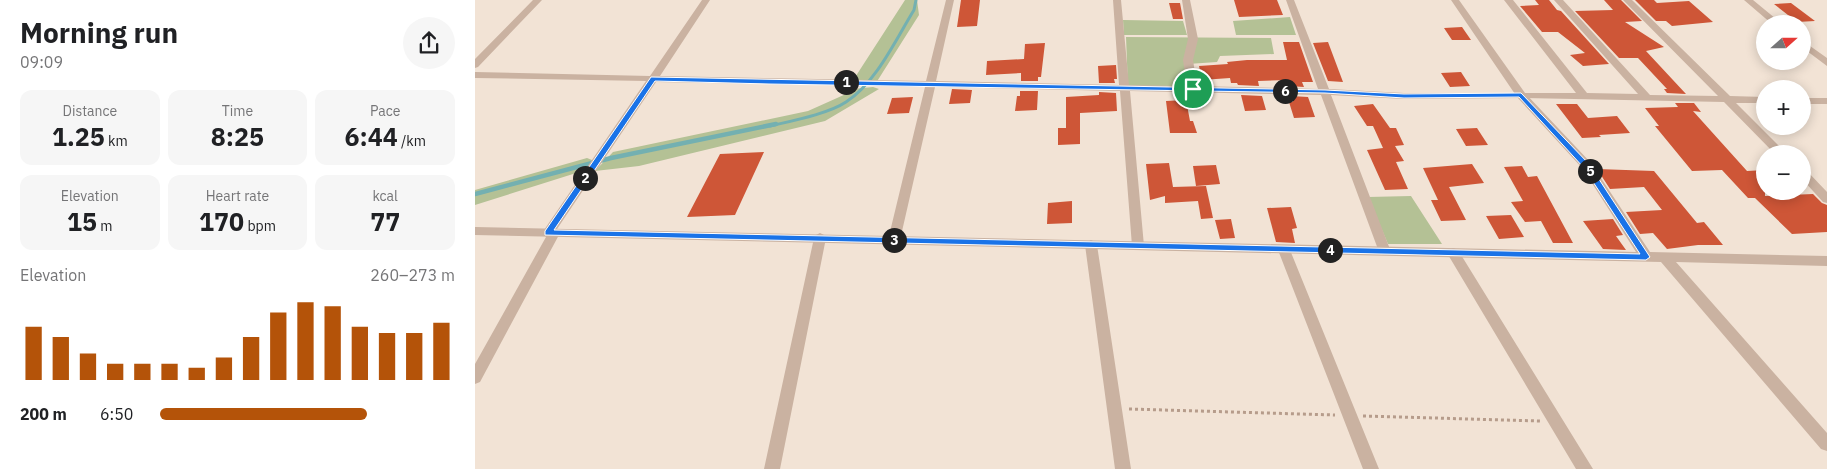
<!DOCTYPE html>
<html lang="en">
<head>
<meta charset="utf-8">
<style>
	body { margin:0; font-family:"IBM Plex Sans",sans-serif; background:#f6f6f6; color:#202124; height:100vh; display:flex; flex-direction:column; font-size:19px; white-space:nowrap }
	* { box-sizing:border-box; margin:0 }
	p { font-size:16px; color:#757577 }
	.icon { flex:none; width:28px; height:28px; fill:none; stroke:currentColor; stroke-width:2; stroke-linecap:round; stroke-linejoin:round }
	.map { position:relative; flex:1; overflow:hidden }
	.sheet { display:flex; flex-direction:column; background:#fff; width:475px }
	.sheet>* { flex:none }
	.needle { width:32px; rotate:69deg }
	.buttons { position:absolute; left:1281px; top:15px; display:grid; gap:10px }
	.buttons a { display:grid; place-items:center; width:55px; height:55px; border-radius:50%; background:#fff; box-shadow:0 2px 12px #0003; font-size:25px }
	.pin { position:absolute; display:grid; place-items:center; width:42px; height:42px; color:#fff; margin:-21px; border:2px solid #fff; border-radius:50%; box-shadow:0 1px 5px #0007 }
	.km { position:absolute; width:25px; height:25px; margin:-12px; border-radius:50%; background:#222; color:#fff; font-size:14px; line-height:25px; text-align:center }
	.round { display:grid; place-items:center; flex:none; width:52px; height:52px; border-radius:26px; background:#f6f6f6 }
	.summary { display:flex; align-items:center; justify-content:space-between; height:85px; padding:0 20px }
	h1 { font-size:28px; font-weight:800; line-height:38px }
	.figures { display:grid; grid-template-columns:repeat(3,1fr); gap:8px; height:85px; padding:5px 20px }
	.figures div { display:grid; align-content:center; border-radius:12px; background:#f6f6f6; text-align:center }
	.figures b { font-size:25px; font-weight:800 }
	.figures small { font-size:14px; font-weight:400 }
	.figures p { font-size:14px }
	.chart { height:140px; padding:10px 20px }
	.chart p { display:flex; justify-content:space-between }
	.chart svg { width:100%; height:90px; margin-top:5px; stroke:#b45309; stroke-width:6 }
	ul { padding:0 20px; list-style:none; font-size:16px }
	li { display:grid; grid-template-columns:80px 60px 1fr; align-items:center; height:38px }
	li i { height:12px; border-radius:6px; background:#b45309 }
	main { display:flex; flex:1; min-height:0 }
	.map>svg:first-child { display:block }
	.green { fill:#b4c195 }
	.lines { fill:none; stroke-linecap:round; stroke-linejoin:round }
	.stream-far1 { stroke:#73b0b1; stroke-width:3 }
	.stream { stroke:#73b0b1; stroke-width:4.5 }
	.building { fill:#ce5637 }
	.path { stroke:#b69c8b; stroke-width:3; stroke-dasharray:3 3; stroke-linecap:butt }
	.minor { fill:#cab2a1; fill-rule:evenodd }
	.tertiary { fill:#cab2a1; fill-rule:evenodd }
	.route { fill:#1a73e8; stroke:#fff; fill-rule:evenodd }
</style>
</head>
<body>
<main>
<section class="sheet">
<div class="summary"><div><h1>Morning run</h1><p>09:09</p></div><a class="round"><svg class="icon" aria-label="share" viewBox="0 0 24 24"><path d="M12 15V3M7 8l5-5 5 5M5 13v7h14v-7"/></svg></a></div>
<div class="figures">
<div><p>Distance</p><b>1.25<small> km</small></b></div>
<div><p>Time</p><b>8:25</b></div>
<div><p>Pace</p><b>6:44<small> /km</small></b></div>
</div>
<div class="figures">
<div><p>Elevation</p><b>15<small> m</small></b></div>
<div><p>Heart rate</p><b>170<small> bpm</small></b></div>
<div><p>kcal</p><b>77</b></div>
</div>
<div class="chart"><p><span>Elevation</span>260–273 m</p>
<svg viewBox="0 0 160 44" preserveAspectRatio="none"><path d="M5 44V18M15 44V23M25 44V31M35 44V36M45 44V36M55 44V36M65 44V38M75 44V33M85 44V23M95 44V11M105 44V6M115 44V8M125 44V18M135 44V21M145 44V21M155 44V16"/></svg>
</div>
<ul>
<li><b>200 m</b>6:50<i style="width:70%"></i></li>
</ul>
</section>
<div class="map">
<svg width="1352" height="469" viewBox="0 0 1352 469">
	<rect width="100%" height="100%" fill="#f2e3d5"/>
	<!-- green -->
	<path class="green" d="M430,0H442L444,15L401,83L377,82Z
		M815,17L821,35H761L758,21Z
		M648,20L708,21L712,35H649Z
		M651,37L796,38L799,54L745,56L742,62L713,64L717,89L653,88Z
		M398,87L404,89L350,121L164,166L120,171L138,152L333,111L371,94L378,89Z
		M112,158L117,160V168L0,205V190Z
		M936,196L967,244H913L893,197Z"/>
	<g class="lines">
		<!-- stream-far1 -->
		<path class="stream-far1" d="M295,126C316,121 353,114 371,102C401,83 421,39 439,10L441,0"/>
		<!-- stream -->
		<path class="stream" d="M0,194L136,158L301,124"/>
	</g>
	<!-- building -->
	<path class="building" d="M486,0H505L502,26L482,27Z
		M759,0H802L808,15L764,17Z
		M1060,0H1074L1082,10L1086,11L1134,64L1108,66L1095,55L1110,53L1083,32H1067L1045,6L1064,5Z
		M1129,0H1146L1167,21L1150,22L1189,47L1171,51L1211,94L1192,93L1189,89H1192L1163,58H1144L1100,11L1138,10Z
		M1160,0H1179L1182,3L1214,1L1238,22L1197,26L1191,21H1181Z
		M694,3H705L708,19H698Z
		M1316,3L1340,21L1322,22L1299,4Z
		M987,27L996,40H977L969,28Z
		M808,42H824L838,82H827L829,87L813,86L812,80L783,81L784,86L763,85L762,83H756L755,78L727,80L724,66L753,64L752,62L772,60H812Z
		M853,42L868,82L853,81L838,43Z
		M570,43L566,77H563V81H546V73L511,75L512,61L549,59L550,44Z
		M641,65L642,79H639L640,83H624L623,66Z
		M986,72L995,86L975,87L966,73Z
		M477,89L497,90L495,103L474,104Z
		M545,91H563L562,110L540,111L542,96H545Z
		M624,92L641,93L642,111L605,113V144L583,145V128H591V97L624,95Z
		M766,95L787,96L791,110L770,111Z
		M816,96L833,97L840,117L819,118L814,102H818Z
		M438,97L434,113L412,114L417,98Z
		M711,100L715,121H718L722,133H695L691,101Z
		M1200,103H1219L1226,112L1218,111L1272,171L1290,170V196L1338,194L1347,203L1352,205V232L1317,234L1280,198H1273L1247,170L1217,171L1180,126H1184L1170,108L1203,107Z
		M898,104L915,128H921L929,145L920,146L929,161L921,162L933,189L910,190L892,150L908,148L898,126H892L879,106Z
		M1081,104H1102L1113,118L1142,116L1155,133L1124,135L1126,137L1107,138Z
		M1002,128L1013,145L991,146L981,129Z
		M289,152L260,215L212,217L245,154Z
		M694,163L698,187L731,186L738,218L726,219L723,201L690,203V196L675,200L671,164Z
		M997,164L1009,183L974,187L991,220L966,221L956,200H963L948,168Z
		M741,165L745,184L721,186L718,166Z
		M1047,166L1053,177L1062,176L1098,243H1078L1066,221L1050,222L1036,202L1048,201L1029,167Z
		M1122,169L1179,171L1222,223L1229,222L1248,245H1223L1192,249L1178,233L1165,234L1151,212L1187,210L1169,187L1135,189Z
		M597,201V223L572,224L573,203Z
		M816,207L822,228L817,229L820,243L801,242L792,208Z
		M1036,215L1049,237L1024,239L1011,216Z
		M756,219L760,238L745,239L740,220Z
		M1138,219L1148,235L1141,236L1151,250L1128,249L1108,221Z"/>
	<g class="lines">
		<!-- path -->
		<path class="path" d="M654,409L860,415
			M888,416L1065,421"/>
		<!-- minor -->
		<path class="minor" d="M227,0H235L185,76L451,81L471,0H479L461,81L644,85L638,0H646L654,85L712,86L708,60L713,39L707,0H715L723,39L718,60L722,86L843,89L811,0H819L854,89L929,93H1101L1029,0H1038L1112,93L1163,94L1079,0H1088L1175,95L1243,96L1148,0H1157L1255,96L1290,97V103H1261L1312,154H1300L1249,102L1046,98L929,99L856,95L916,252L915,255H905L904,252L846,95L655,91L669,246L667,249H659L657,246L645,91L460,87L425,240L423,243H415L413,240L450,87L181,82L82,229L85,233L5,382L0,384V364L71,237L67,233L171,81L0,78V72L175,76Z
			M1269,0H1278L1307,24H1297Z
			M1328,41L1352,58V66L1328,48Z
			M1328,98H1352V104H1328Z
			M1328,170L1332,171L1352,192V203L1348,202L1328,180Z
			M345,233L349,235L351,238L305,469H289L339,238L341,235Z
			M616,240L620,242L622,245L656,469H640L610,245L612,242Z
			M809,245L814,247L815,250L904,469H888L803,250L804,247Z
			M978,248L983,250L1118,469H1101L972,253L973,250Z"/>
		<!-- tertiary -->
		<path class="tertiary" d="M58,0H67L3,67L0,68V59Z
			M976,0H984L1050,93L1116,163L1175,252L1352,256V266L1201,262L1352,433V451L1346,449L1186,262L0,235V227L1161,252L1108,169L1042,97Z"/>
	</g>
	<!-- route -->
	<path class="route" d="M176,77L850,90L929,94L1046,93L1114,164L1175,257L1171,260L70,235V231ZM180,81L294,84L850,93L929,98L1044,97L1109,168L1165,254L79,230Z"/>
</svg>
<div class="buttons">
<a><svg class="needle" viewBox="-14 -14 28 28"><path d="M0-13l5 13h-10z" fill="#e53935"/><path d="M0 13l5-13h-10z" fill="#757577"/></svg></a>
<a>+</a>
<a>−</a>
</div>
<div class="pin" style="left:718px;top:89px;background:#1e9e55"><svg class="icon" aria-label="arrive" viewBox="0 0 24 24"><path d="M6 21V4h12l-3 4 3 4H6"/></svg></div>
<b class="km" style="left:371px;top:82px">1</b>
<b class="km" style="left:110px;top:178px">2</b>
<b class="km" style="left:419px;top:240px">3</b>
<b class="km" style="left:855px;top:250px">4</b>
<b class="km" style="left:1115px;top:171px">5</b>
<b class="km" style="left:810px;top:91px">6</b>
</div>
</main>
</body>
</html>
